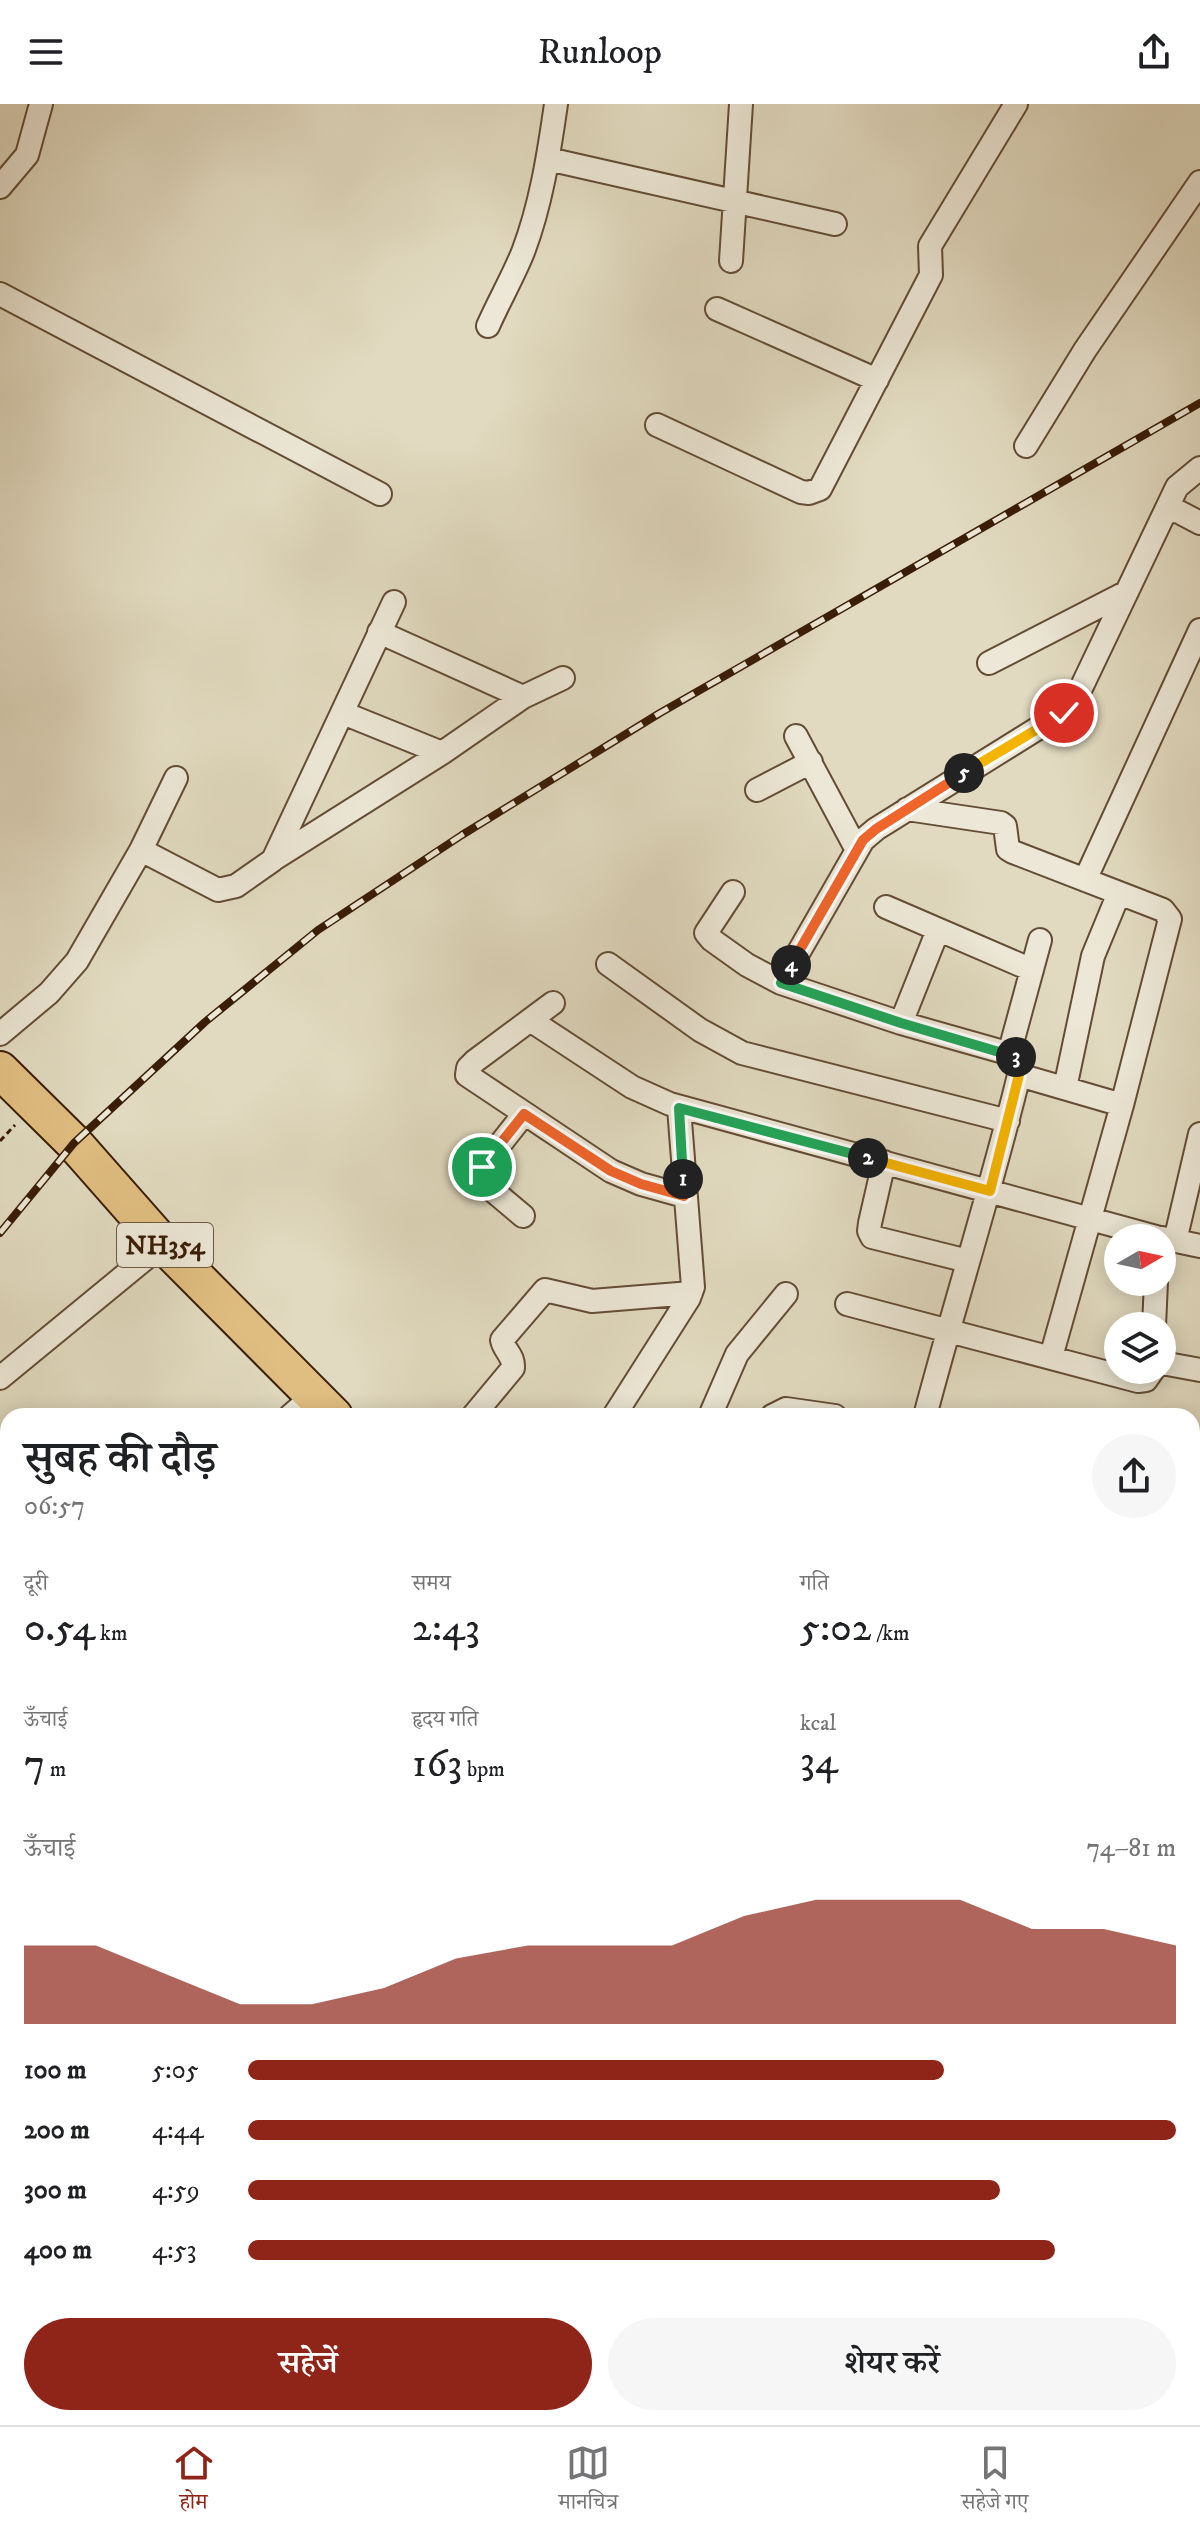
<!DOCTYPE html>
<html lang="hi">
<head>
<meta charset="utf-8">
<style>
	body { margin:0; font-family:"IM FELL DW Pica","Noto Serif Devanagari",serif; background:#f6f6f6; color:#202124; height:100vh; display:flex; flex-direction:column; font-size:30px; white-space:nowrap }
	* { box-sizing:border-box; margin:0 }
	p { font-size:26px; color:#757577 }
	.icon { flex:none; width:44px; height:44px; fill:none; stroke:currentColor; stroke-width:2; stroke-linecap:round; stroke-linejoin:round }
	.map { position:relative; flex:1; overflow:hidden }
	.side { position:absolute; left:0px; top:1304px; width:1200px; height:1018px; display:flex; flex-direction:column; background:#fff; border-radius:24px 24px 0 0; box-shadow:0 4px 20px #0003 }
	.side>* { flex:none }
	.needle { width:52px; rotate:81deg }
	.fabs { position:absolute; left:1104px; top:1120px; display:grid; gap:16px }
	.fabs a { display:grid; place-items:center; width:72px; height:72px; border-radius:50%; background:#fff; box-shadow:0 4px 20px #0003; font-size:40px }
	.pin { position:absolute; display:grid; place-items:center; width:68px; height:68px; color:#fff; margin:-34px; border:4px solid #fff; border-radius:50%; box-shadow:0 2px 8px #0007 }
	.km { position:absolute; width:40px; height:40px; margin:-20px; border-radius:50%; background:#222; color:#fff; font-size:22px; line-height:40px; text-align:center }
	.round { display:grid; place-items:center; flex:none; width:84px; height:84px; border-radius:42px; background:#f6f6f6 }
	.headline { display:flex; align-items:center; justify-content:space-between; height:136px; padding:0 24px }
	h1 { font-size:44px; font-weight:600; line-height:60px }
	.figures { display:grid; grid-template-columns:repeat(3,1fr); gap:12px; height:136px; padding:8px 24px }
	.figures div { display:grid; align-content:center }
	.figures b { font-size:40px; font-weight:600 }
	.figures small { font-size:22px; font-weight:400 }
	.figures p { font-size:22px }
	.chart { height:224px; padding:16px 24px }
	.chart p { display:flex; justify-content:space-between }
	.chart svg { width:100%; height:144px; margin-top:8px; fill:#8f2418; opacity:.7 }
	.action { display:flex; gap:16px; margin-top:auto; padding:16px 24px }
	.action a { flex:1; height:92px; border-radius:48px; background:#8f2418; color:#fff; font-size:32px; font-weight:600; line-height:92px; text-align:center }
	.action a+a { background:#f6f6f6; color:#202124 }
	ul { padding:0 24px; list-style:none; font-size:26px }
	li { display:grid; grid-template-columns:128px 96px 1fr; align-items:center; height:60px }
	li i { height:20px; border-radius:10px; background:#8f2418 }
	header { display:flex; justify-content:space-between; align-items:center; height:104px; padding:0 24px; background:#fff; font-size:36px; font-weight:600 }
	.tab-bar { display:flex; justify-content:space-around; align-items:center; height:112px; border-top:2px solid #e0e0e0; background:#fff; font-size:22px; color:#757577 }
	.tab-bar a { display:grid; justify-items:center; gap:4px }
	.tab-bar .active { color:#8f2418 }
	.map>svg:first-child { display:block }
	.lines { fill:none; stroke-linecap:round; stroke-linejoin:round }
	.minor-casing { stroke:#644c34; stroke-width:26 }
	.trunk-casing { stroke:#3a1d06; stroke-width:40 }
	.path { stroke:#3a1d06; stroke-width:3; stroke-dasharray:6 4; stroke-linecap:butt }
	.minor { stroke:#ece7d6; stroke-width:22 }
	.trunk { stroke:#e0bd80; stroke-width:36 }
	.rail-casing { stroke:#3a1d06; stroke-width:8 }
	.rail { stroke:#ece7d6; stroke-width:5; stroke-dasharray:15; stroke-linecap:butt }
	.split-1-casing { stroke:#fff; stroke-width:16 }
	.split-2-casing { stroke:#fff; stroke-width:16 }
	.split-3-casing { stroke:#fff; stroke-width:16 }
	.split-4-casing { stroke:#fff; stroke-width:16 }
	.split-5-casing { stroke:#fff; stroke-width:16 }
	.split-6-casing { stroke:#fff; stroke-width:16 }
	.split-1 { stroke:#f0652b; stroke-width:10 }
	.split-2 { stroke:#22a559; stroke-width:10 }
	.split-3 { stroke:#f5b400; stroke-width:10 }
	.split-4 { stroke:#22a559; stroke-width:10 }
	.split-5 { stroke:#f0652b; stroke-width:10 }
	.split-6 { stroke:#f5b400; stroke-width:10 }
	.labels { text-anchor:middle; stroke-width:8; stroke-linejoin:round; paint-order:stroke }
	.shield { fill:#ece7d6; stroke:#6f5a44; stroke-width:2 }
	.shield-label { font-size:26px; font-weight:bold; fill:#3a1d06 }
</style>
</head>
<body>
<header><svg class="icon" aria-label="menu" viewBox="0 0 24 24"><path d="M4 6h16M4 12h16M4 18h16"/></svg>Runloop<svg class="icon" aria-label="share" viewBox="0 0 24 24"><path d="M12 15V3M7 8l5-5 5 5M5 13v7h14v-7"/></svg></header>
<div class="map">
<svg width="1200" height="2321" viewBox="0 0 1200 2321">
	<rect width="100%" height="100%" fill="#e1dac0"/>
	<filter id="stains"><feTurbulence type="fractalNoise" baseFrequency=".0025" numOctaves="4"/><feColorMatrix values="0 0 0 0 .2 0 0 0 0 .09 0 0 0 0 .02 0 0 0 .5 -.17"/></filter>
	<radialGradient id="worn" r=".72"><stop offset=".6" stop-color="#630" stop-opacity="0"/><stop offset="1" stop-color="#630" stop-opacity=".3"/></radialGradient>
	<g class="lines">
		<!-- minor casing -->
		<g class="minor-casing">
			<path id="minor" d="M548,55L835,120
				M0,83L27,51L41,0
				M731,157L741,0
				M0,190L380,390
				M717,205L877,276
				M488,222C499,197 513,173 523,148C541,101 549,49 556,0
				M657,321L801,388L809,389L820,385L931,171L930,142L1016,0
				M1026,342L1085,246L1200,78
				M1166,406L1177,383L1200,364
				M379,528L523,593
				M989,559L1127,488
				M343,609L442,649
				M796,632L857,746
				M757,686L811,658
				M907,705L1001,719L1005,722L1008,745L1013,748L1163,806L1170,815L1122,1001L1051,1253
				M141,746L176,674
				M274,755L442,649L523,593L563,574
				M1085,776L1200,526
				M733,788L706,829L712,836L747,861L781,879L901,919L1014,951L1019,956V971C991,1086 955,1198 925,1312
				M886,803L1032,866
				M608,860L700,926L742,949L1008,1017
				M781,879L863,736L876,725L1072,603L1166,406L1179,408L1200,419
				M553,899L475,957L468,964L467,971L611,1067L641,1080L684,1092
				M530,916L632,983L670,1000L1160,1134
				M901,919L938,826
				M0,930L49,889L77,857L141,746L218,786L236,782L273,756L394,498
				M1009,950L1040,836
				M1019,971L1122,1001
				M1065,984L1093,852L1119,789
				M884,1058L870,1119L869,1127L872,1133L968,1157
				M523,1112L478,1074L482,1063L524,1010
				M1162,1134L1200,1142
				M1175,1137L1200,1030
				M847,1200L1138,1277L1146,1276L1153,1266
				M1154,1222L1156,1178
				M1162,1259L1200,1266
				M0,1274L163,1140
				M290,1312L313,1292
				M473,1312L513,1264C514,1251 504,1247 502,1236L545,1186L592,1197L691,1189
				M614,1312L689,1194L693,1183L679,1004
				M710,1312L737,1250L786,1190
				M772,1312L786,1305L835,1312
				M1192,1428L1200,1392
				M1192,1471L1200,1473
				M0,1560L8,1561
				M1192,1562L1200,1564
				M1192,1662L1200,1664
				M0,1718L8,1706
				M1192,1750L1200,1753
				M1192,1888L1200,1890
				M0,1979L8,1963
				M0,2065L8,2069
				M0,2146L8,2138
				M0,2222L8,2227
				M1192,2251L1200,2241
				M176,2314L187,2321
				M320,2314L331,2321
				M493,2314L504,2321
				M670,2314L680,2321
				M827,2314L837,2321
				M964,2314L974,2321
				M1089,2314L1097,2321
				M1,2321L8,2312
				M104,2321L108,2314
				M256,2321L259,2314
				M867,2321L872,2314
				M1140,2321L1145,2314"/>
		</g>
		<!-- trunk casing -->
		<g class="trunk-casing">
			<path id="trunk" d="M0,966L74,1039L163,1140L334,1312
				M1192,2133L1200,2139"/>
		</g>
		<!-- path -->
		<path class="path" d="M0,1037L15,1021"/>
		<!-- minor -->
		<use href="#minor" class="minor"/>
		<!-- trunk -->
		<use href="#trunk" class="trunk"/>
		<!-- rail casing -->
		<g class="rail-casing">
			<path id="rail" d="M0,1129L74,1039L205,918L318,826L462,731L660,609L1200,299"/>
		</g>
		<!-- rail -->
		<use href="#rail" class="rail"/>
	</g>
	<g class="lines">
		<!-- split-1 casing -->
		<g class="split-1-casing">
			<path id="split-1" d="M482,1063L524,1010L611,1067L641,1080L684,1092L683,1075"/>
		</g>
		<!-- split-2 casing -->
		<g class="split-2-casing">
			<path id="split-2" d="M683,1075L679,1004L868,1054"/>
		</g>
		<!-- split-3 casing -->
		<g class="split-3-casing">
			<path id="split-3" d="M868,1054L990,1087L1019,971L1021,962L1016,953"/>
		</g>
		<!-- split-4 casing -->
		<g class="split-4-casing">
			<path id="split-4" d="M791,861L781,879L901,919L1016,953"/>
		</g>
		<!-- split-5 casing -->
		<g class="split-5-casing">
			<path id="split-5" d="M791,861L863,736L876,725L964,669"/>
		</g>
		<!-- split-6 casing -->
		<g class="split-6-casing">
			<path id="split-6" d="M964,669L1064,609"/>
		</g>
		<!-- split-1 -->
		<use href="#split-1" class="split-1"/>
		<!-- split-2 -->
		<use href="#split-2" class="split-2"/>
		<!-- split-3 -->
		<use href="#split-3" class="split-3"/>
		<!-- split-4 -->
		<use href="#split-4" class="split-4"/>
		<!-- split-5 -->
		<use href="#split-5" class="split-5"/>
		<!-- split-6 -->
		<use href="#split-6" class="split-6"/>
	</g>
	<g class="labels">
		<!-- shield labels -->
		<rect class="shield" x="117" y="1119" width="96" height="44" rx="6"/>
		<g class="shield-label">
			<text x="165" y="1150">NH354</text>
		</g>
	</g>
	<rect width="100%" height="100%" filter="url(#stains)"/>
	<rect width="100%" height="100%" fill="url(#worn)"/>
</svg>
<div class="fabs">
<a><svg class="needle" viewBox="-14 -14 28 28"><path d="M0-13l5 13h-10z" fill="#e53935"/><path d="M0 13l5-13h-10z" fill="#757577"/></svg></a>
<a><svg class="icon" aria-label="layers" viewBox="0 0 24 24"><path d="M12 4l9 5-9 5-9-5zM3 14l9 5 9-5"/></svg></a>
</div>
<div class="pin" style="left:482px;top:1063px;background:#1e9e55"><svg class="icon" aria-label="arrive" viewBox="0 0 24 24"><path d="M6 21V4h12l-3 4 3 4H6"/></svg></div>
<div class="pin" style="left:1064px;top:609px;background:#d93025"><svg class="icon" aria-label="check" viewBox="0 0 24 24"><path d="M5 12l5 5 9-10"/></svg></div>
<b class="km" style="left:683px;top:1075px">1</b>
<b class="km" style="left:868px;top:1054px">2</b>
<b class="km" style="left:1016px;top:953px">3</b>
<b class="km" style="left:791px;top:861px">4</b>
<b class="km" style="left:964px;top:669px">5</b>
<section class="side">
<div class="headline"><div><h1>सुबह की दौड़</h1><p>06:57</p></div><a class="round"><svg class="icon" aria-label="share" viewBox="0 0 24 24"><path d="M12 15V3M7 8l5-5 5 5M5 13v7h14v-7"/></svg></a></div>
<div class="figures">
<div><p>दूरी</p><b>0.54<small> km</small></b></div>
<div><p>समय</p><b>2:43</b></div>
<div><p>गति</p><b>5:02<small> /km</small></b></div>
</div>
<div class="figures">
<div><p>ऊँचाई</p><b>7<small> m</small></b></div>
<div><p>हृदय गति</p><b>163<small> bpm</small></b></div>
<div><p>kcal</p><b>34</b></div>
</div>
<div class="chart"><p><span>ऊँचाई</span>74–81 m</p>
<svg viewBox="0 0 160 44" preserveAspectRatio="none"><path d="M0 44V20L10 20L20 29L30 38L40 38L50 33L60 24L70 20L80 20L90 20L100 11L110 6L120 6L130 6L140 15L150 15L160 20V44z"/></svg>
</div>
<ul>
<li><b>100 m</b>5:05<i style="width:75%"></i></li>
<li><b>200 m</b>4:44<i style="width:100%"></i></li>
<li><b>300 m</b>4:59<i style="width:81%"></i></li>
<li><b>400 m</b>4:53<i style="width:87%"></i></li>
</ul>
<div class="action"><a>सहेजें</a><a>शेयर करें</a></div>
</section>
</div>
<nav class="tab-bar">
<a class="active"><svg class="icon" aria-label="home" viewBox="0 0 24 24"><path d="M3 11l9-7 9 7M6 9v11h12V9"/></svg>होम</a>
<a><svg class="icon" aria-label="map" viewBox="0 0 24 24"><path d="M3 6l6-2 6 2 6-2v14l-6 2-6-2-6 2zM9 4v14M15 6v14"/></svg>मानचित्र</a>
<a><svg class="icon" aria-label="saved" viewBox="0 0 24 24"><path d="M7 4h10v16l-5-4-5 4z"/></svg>सहेजे गए</a>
</nav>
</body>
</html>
